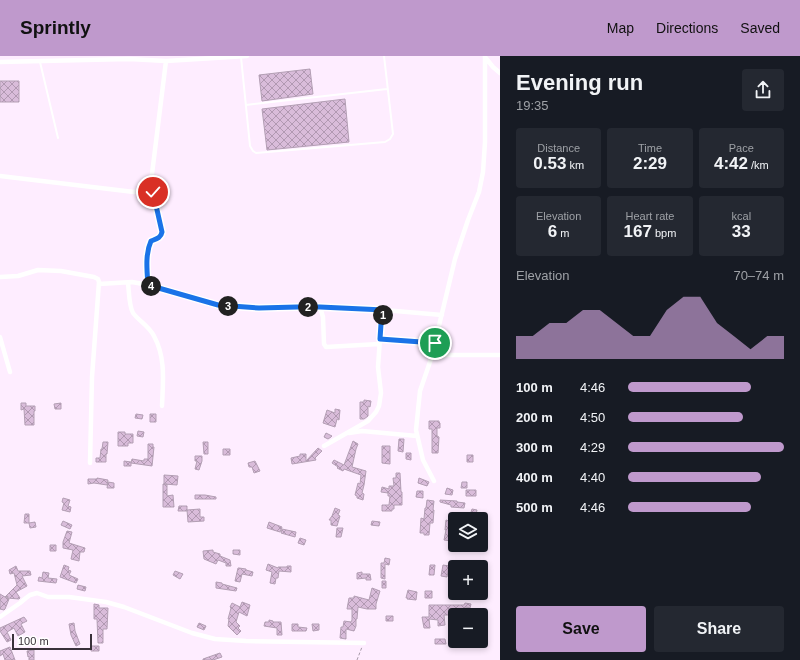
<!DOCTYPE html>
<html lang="en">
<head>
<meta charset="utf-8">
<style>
	body { margin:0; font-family:Arial,sans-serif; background:#242831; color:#f1f3f6; height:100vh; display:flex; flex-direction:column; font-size:15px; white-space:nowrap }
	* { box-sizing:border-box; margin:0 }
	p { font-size:13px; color:#9ea1a6 }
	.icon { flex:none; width:22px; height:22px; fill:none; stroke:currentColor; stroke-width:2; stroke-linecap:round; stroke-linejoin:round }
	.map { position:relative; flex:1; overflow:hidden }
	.side { display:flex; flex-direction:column; background:#171b24; width:300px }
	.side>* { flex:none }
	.controls { position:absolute; left:448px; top:456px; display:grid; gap:8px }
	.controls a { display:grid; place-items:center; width:40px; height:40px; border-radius:4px; background:#171b24; box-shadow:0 2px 6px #0003; font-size:20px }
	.scale { position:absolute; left:12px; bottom:10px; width:80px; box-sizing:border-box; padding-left:4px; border:2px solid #39313a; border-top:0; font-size:11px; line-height:14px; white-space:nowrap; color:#39313a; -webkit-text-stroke:3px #fff; paint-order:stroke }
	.pin { position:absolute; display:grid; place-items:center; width:34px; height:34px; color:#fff; margin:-17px; border:2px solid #fff; border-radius:50%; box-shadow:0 1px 4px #0007 }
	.km { position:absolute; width:20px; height:20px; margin:-10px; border-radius:50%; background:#222; color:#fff; font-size:11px; line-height:20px; text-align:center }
	.round { display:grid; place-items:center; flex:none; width:42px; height:42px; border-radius:4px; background:#242831 }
	.summary { display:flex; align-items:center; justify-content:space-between; height:68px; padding:0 16px }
	h1 { font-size:22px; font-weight:700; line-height:30px }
	.stats { display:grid; grid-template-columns:repeat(3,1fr); gap:6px; height:68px; padding:4px 16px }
	.stats div { display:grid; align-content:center; border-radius:4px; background:#242831; text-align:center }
	.stats b { font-size:17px; font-weight:700 }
	.stats small { font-size:11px; font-weight:400 }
	.stats p { font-size:11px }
	.chart { height:112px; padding:8px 16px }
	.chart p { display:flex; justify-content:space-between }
	.chart svg { width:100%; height:72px; margin-top:4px; fill:#bf99cc; opacity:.7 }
	.primary-button { display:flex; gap:8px; margin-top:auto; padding:8px 16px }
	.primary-button a { flex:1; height:46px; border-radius:4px; background:#bf99cc; color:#111; font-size:16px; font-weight:700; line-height:46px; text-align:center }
	.primary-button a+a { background:#242831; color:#f1f3f6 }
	ul { padding:0 16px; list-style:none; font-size:13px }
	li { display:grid; grid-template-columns:64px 48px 1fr; align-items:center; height:30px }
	li i { height:10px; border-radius:5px; background:#bf99cc }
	header { display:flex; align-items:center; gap:24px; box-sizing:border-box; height:56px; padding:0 20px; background:#bf99cc; color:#111 }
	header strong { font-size:19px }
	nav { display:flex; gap:22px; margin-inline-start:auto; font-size:14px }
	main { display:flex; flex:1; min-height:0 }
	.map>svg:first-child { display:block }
	.building { fill:url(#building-cross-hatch); stroke:#b39fb4 }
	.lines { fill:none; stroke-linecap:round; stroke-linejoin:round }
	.path { stroke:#a89ba9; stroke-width:1; stroke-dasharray:3 2; stroke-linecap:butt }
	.service { stroke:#fff; stroke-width:2 }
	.minor { stroke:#fff; stroke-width:4.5 }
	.route-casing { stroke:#fff; stroke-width:8 }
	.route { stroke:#1a73e8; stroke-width:5 }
</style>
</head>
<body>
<header>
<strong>Sprintly</strong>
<nav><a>Map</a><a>Directions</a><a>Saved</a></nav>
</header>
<main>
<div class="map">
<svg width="500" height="604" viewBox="0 0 500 604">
	<defs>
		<pattern id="building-cross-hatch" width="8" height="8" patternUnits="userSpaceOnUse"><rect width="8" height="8" fill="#d9bcda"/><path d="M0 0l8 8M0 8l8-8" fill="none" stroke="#b199b2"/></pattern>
	</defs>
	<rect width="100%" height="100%" fill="#feedff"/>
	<!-- building -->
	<path class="building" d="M310,13L313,38L262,45L259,19Z
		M0,25H19V46H0Z
		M345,43L349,86L267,94L262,53Z
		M364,344L371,345L370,351L368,350V360L364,363H360V346H364Z
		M21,347H26V350H35V355H34V369H25L24,353L21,354Z
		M61,347V353H55L54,348Z
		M335,353L340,354L339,364L337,363L335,371L323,367L327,354L335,357Z
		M136,358L143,359L142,363L135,362Z
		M150,358H156V366H150Z
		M429,365H439V366L440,367V372H437V380L439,381L438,397H432V373H429Z
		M138,375L144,376L143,381L137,380Z
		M118,376H125V378H133V387H128V390H118Z
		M326,377L332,380L331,381L328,383L324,381Z
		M399,383H404L403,396L398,395Z
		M353,385L358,388L356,393L352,411L366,415L364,429L362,437L364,438L363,444L357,442V440L355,439L358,427L360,428L361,419L344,413L343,415L337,412L338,411L332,407L334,404L344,409Z
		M103,386H108L107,398H106V406H96V402H100L101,393H102Z
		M203,386H208V398H204Z
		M148,388H153V391H154L152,410L131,407L132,403L144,405V403H148Z
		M382,390H390V408L382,407Z
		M318,392L322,395L315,402L316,404L292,408L291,402L300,400V398H306V405Z
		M223,393H230V399H223Z
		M406,397H411V404L406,403Z
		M467,399H473V406H467Z
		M195,400H202V405L199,414L195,413L197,405H195Z
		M124,405L131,406V410H124Z
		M255,405L260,415L254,417L252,411H249L248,407Z
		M396,417H400L401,436H402V449H394V453H392V455H382V449H389L390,440H388V437L381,436L382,431L389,433V430H394L393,422H396Z
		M164,419L178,420L177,429L164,428Z
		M97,422L108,424L107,429L94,427L88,428V423H97Z
		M419,422L429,426L427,430L418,427Z
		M108,426L114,427V432H107Z
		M462,426H467V432H461Z
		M163,428H167V440L173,439L174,451H163Z
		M447,432L453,434L452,439L445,438Z
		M466,434H476V440H466Z
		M417,435H423V442L416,441Z
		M195,439H205L216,441V443H195Z
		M63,442L70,444L68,450L71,451L70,456L62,454L64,447L62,446Z
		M427,444L434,445L433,454H434L433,467H430L429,479H424V477H420L421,462L424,463L425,452H426Z
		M440,444L457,445V446L465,447L464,452L451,451V449L440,446Z
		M179,450H187V455H178Z
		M335,452L340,454L338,459L340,460L337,470L331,469V464H329L332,460Z
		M200,453V461H204V465L188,466L187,454Z
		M472,453L477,454L475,463H469Z
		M25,458H29V467H24Z
		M446,464L455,467L453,474H455V488L451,487V485L444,484L446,474H445Z
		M63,465L72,469L70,473L61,469Z
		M372,465L380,466L379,470L371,469Z
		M35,466L36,471L30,472L29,467Z
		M269,466L282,471L280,476L267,472Z
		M337,472H343L341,481H336Z
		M282,473L296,476L295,481L281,477Z
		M67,475L72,476L69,487L85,492L84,496H80L79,505L71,503L73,494L63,492V486Z
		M300,482L306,484L304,489L298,487Z
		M50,489H56V495H50Z
		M213,494V496L220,498V500L230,504L231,510H226V507L218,504L216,508L204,503L203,495Z
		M233,494H240V499L233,498Z
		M385,502L390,503L389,509L385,508V523L381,522V507H384Z
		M268,508L278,512V511H287V510H291V516L279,515L278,522H276L275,528L270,527L272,516L266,514Z
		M64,509L69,511L68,514L71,515L69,519L78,523L76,527L60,521Z
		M430,509H435L434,519H429Z
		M443,509L449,510L447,521L441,520Z
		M16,510L18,515H30L31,519L22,520L27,530L16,536L20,542L19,543L7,542L8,540L5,541L9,543L5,553L4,554L0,553V538L5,541L17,529L14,517L10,518L9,514Z
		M238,512H239L246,513V514L253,516L252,520L242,518L240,526L235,525Z
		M175,515L183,518L180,523L173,519Z
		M43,516L49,517L48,522L57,523L56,527L38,525L39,521L42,522Z
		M362,516V518H370L371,524H366V522L357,523V517Z
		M382,525H386V532H382Z
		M216,526L222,527V528L237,532L236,535L216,532Z
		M78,529L86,531L85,535L77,533Z
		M372,532L380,535L376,548V553H367L358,551L357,563H356V570L354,575L346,573V583L340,582L341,571H343L344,565L351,566L352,564V553H347L349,542H354V540L369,544Z
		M408,534L417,536L416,544L407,543L408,542H406Z
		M425,535H432V542H425Z
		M242,546L250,549L247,560L239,556L236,566L240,570L238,572L241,575L237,579L228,570L229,563H228L231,552L230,551L232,547L240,551Z
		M465,547L471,548L470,552L466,551V559H444L445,569L438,570V564L429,563L430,572H424L422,561H429V549H464Z
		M94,548L99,549V552H108L107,573H103V587H98L97,563H94Z
		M386,560H393V565H386Z
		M24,561L27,565L21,568L25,576L18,580L14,572L7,576L11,584L7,586L0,575V572Z
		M269,564L273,565V566H281L282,579H277V572L264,570L265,566H269Z
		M74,567L75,575L80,588L76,590L71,579L69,568Z
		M199,567L206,570L204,574L197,571Z
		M292,568H298V571L307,572L306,575H292Z
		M312,568H319V574L313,575Z
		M435,583H445L446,588H435Z
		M91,590H99V595H91Z
		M10,591L15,604H5L3,598L0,600V595Z
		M34,594V604H29V600L28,601L27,595Z
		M220,597L222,601L213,604H203V603Z"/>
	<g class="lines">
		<!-- path -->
		<path class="path" d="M147,225C147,212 146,197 151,185C156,182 161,182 162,176L153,136
			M357,604L362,591"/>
		<!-- service -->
		<path class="service" d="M241,1L250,90L253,95L256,97L385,86L390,83L393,78L384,0
			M40,6L58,82
			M246,49L387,33"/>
		<!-- minor -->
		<path class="minor" d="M485,1L493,11L500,17
			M0,6L129,3L166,5L247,0
			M0,120L134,136L144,135L150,132L151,126L166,5
			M0,221L18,220L38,214L61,215L94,221L98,223L99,226L92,321L90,407
			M128,227C129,235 129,250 133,257C139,265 149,270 154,280C166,302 163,326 162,350
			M99,228L132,226L143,228L218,249L259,252L297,251H340L384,254L442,259
			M320,251L323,261L324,288L326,291L379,288
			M0,281L10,316
			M380,283L435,287
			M432,299H500
			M349,377L362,375L417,380
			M324,390L368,365L376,356L379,350L381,337L378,311L381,268L384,254
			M434,425L423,404L416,374L420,335L431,303L455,203L468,164L479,136L483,116L485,86V0
			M0,561L20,547L26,542L30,539L37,537L48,541H69L106,546L124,551L192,577L215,583L246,585L364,587"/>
	</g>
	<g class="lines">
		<!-- route casing -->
		<g class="route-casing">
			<path id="route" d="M153,136L162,176C161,182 156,183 151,185C145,198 147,215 148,229L218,249L259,252L297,251H320L384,254L381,268L380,283L435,287"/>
		</g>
		<!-- route -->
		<use href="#route" class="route"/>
	</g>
</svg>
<div class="controls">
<a><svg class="icon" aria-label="layers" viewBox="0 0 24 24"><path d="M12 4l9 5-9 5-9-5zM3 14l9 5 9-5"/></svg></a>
<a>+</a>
<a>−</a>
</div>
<div class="scale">100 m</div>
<div class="pin" style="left:435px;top:287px;background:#1e9e55"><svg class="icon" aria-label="arrive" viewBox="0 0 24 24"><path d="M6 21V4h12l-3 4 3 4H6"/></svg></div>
<div class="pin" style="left:153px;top:136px;background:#d93025"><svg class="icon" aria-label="check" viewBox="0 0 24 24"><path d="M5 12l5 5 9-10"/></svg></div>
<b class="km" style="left:383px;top:259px">1</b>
<b class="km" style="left:308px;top:251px">2</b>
<b class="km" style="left:228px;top:250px">3</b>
<b class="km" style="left:151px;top:230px">4</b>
</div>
<section class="side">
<div class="summary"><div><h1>Evening run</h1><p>19:35</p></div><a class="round"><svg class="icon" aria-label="share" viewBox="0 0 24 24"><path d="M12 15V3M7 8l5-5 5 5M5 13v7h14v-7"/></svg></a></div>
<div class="stats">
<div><p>Distance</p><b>0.53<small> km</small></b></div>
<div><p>Time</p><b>2:29</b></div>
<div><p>Pace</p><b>4:42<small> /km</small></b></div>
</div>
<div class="stats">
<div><p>Elevation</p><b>6<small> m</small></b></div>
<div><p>Heart rate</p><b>167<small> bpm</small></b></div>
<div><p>kcal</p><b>33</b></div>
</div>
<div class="chart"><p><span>Elevation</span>70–74 m</p>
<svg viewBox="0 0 160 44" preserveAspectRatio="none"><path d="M0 44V30L10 30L20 22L30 22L40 14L50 14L60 22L70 30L80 30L90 14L100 6L110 6L120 22L130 30L140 38L150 30L160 30V44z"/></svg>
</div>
<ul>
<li><b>100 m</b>4:46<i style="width:79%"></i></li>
<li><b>200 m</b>4:50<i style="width:74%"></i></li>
<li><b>300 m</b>4:29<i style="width:100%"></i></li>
<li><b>400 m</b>4:40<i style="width:85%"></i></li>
<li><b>500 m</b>4:46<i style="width:79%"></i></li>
</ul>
<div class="primary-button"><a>Save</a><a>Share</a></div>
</section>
</main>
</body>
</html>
